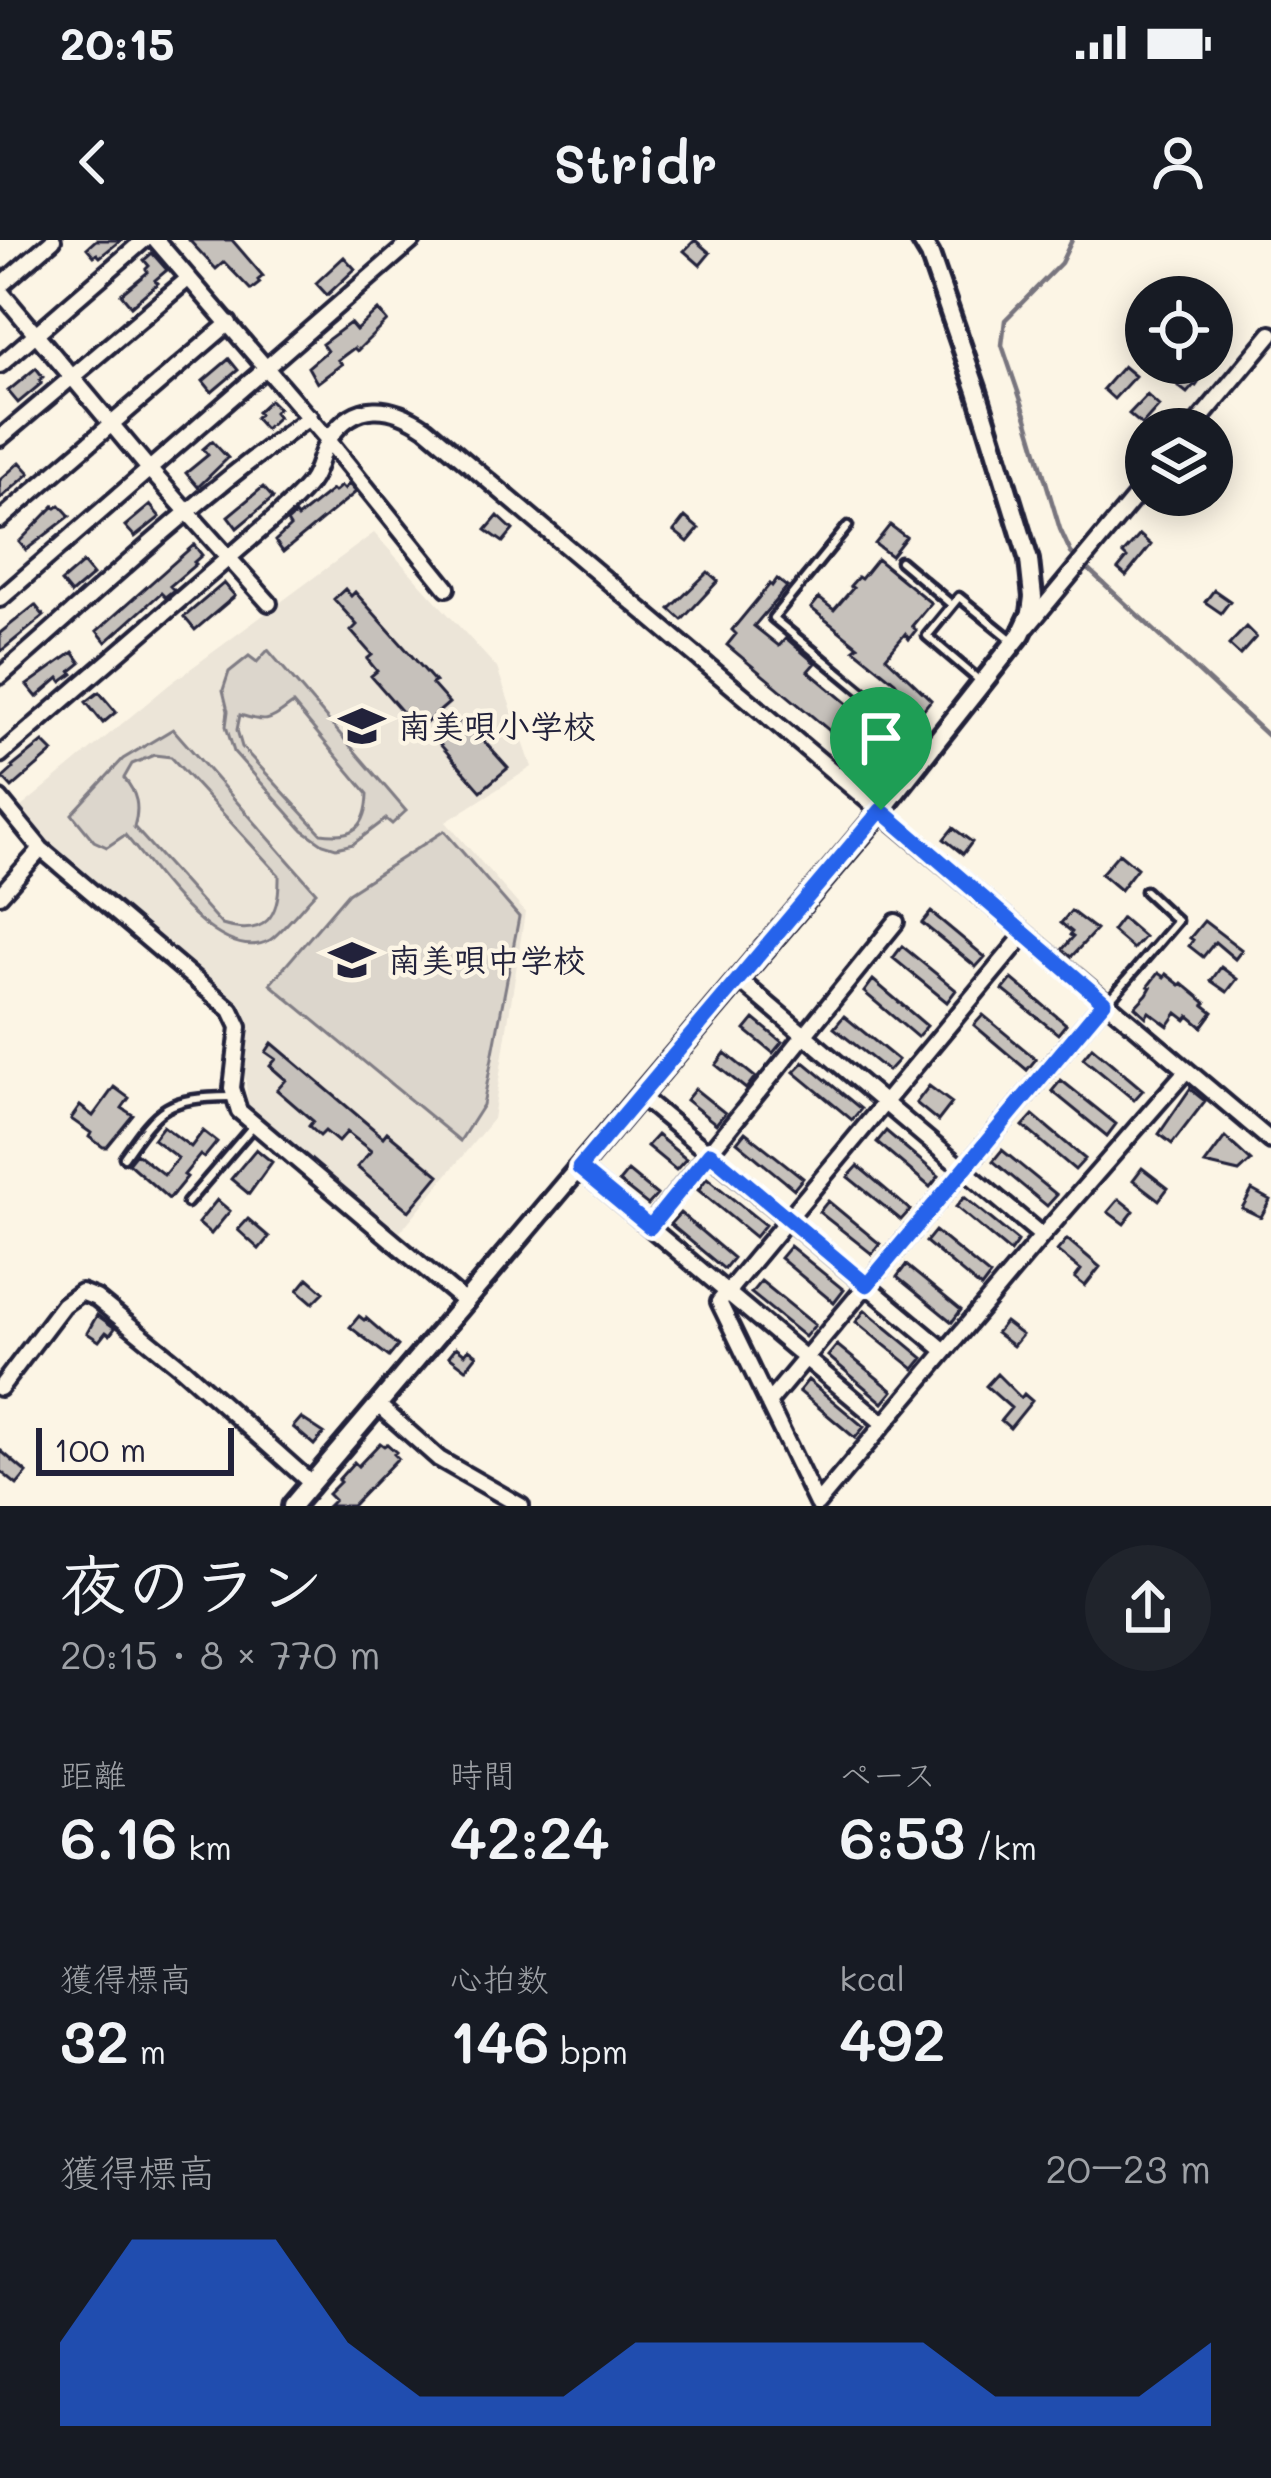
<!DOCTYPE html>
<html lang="ja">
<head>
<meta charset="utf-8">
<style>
	body { margin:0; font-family:Mali,"Klee One",sans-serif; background:#20242c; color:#f1f3f6; height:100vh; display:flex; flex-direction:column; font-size:45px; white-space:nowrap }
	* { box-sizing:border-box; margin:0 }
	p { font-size:39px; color:#9ea1a6 }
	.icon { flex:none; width:66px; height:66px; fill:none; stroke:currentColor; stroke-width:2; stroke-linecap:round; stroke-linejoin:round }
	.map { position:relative; height:1266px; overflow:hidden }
	.details { display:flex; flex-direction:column; background:#171b24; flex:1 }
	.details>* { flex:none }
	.tools { position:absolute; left:1125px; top:36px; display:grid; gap:24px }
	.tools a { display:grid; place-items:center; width:108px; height:108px; border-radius:50%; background:#171b24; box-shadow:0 6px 30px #0003; font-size:60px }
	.scale { position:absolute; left:36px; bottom:30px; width:198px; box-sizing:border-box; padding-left:12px; border:6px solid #22223b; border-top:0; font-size:33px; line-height:42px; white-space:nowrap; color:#22223b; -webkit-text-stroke:9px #fcf5e5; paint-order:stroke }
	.pin { position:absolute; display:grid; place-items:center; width:102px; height:102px; color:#fff; margin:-123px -51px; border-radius:50% 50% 50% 0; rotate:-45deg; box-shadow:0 0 12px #0007 }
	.pin .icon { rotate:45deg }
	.round { display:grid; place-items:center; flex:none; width:126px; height:126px; border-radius:63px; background:#20242c }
	.summary { display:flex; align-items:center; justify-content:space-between; height:204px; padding:0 60px }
	h1 { font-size:66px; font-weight:600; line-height:90px }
	.metrics { display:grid; grid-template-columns:repeat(3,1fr); gap:18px; height:204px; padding:12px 60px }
	.metrics div { display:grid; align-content:center }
	.metrics b { font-size:60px; font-weight:600 }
	.metrics small { font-size:33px; font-weight:400 }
	.metrics p { font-size:33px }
	.chart { height:336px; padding:24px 60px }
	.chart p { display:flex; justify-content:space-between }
	.chart svg { width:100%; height:216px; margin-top:12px; fill:#2563eb; opacity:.7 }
	.status { display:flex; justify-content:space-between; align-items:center; height:84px; padding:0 60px; background:#171b24; direction:ltr }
	.status svg { height:33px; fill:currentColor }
	header { display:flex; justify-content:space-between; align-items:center; height:156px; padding:0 60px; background:#171b24; font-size:54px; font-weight:600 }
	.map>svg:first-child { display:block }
	.built { fill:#ece5d8 }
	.pitch { fill:#dcd6cc; stroke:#7f7c84; stroke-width:3; fill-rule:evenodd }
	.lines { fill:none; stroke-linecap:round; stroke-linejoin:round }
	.stream { stroke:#78757e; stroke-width:4.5 }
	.building { fill:#c6c1bb; stroke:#22223b; stroke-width:3 }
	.service-casing { stroke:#22223b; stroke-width:15 }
	.minor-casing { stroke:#22223b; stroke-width:22 }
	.tertiary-casing { stroke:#22223b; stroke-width:26 }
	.service { stroke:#fcf5e5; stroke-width:6 }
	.minor { stroke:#fcf5e5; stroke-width:14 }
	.tertiary { stroke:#fcf5e5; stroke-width:16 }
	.route-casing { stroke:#fff; stroke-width:24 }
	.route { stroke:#2563eb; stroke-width:15 }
	.labels { text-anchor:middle; stroke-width:9; stroke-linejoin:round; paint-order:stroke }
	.poi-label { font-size:33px; font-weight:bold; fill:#22223b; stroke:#fcf5e5; text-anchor:start }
</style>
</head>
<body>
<div class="status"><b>20:15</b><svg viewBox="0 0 49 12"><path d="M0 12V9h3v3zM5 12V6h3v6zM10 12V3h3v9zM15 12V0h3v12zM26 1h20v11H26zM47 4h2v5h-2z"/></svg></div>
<header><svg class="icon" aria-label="back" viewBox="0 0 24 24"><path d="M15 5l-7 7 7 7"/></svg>Stridr<svg class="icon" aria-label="person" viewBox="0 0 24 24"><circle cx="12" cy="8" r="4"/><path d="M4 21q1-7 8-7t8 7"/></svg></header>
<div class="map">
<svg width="1271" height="1266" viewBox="0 0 1271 1266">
	<rect width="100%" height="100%" fill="#fcf5e5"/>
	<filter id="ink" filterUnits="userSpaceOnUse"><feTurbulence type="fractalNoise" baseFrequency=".00833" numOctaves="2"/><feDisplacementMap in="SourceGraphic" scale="24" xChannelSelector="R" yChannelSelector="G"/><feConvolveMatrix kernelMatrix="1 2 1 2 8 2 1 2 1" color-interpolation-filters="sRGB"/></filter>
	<g filter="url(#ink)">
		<!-- built -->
		<path class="built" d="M374,293L497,428L532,527L446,582L525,672L493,879L400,992L248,866L245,833L249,790L243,767L46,602L20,568L170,444Z"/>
		<!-- pitch -->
		<path class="pitch" d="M268,410L406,571L392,584L386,579L353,604L336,608L323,604L303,590L234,512L226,486L228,471L223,450L229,432L249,416L257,422ZM293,464L368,554C367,587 354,598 321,593L242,507L237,490L240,475C269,484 269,481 293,464Z
			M173,489L316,652C305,663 281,693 270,700C218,728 153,627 125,595L107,607L94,601L72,574L123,519ZM154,515L171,517L279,635C280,676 266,698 222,685L134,587C140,567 137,553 124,538L132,524Z
			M444,591L519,677L483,865L460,901L270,744L348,653Z"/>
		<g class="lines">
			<!-- stream -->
			<path class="stream" d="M1072,0L1061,23L1005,80L1002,105L1027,178L1060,289L1071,313L1271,499"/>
		</g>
		<!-- building -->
		<path class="building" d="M96,0H121L100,17L97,14L94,16L87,8Z
			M189,0H232L263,36L258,40L260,43L251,50L224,22L216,29Z
			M695,0L710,13L700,25L684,11Z
			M152,13L167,30L155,40L158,43L131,66L121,54L148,32L146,29L149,26L144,20Z
			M344,17L355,29L327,55L316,43Z
			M378,70L387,81L357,111L354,108L338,120L342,124L317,143L308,127L327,111L322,104L350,83L356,90Z
			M229,119L238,130L212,152L203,141Z
			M1183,123H1212L1196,146L1194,145L1187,153L1178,146L1191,129Z
			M1123,126L1135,136L1114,159L1103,149Z
			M36,128L43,137L40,140L42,143L18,163L8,151Z
			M1147,155L1159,166L1142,185L1129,174Z
			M270,160L278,168L274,172L278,177L265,189L255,178L259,174L257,172Z
			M212,201L228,218L198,247L186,233L208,215L203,209Z
			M20,222L30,233L0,259V240Z
			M349,244L356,252L283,312L275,301L290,287L287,282L295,275L297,278L332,250L334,252L341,246L344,249Z
			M263,247L273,258L237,288L228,276Z
			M60,265L70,276L26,310L19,302L54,266L56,268Z
			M150,265L160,277L135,297L125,286Z
			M498,276L513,290L503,302L486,290Z
			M685,277L699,289L688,302L674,291Z
			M890,285L906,297L891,316L875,304Z
			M1140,295L1151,305L1126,336L1118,329L1127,318L1123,314Z
			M194,305L202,315L194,322L196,324L170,346L174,350L165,357L161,353L106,402L97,391Z
			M877,319L931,363L912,386L916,390L909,399L905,394L886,417L931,460L918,476L891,452L897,445L895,442L854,409L858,406L811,368L819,358L834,370L853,348L850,346L858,337L861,339Z
			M83,323L93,335L71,354L61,342Z
			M708,332L718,341L682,380L670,369Z
			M777,339L787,347L754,386L779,406L786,398L815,423L808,431L891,500L885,509V515L874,528L727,405L736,394L732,390L770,344L772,346Z
			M224,343L235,356L195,390L184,377Z
			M345,349L351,356L355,352L435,442L432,444L449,463L418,490L371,436L377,431L367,419L372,415L351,391L357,385L334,359Z
			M1214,350L1230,361L1221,373L1205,362Z
			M35,365L44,376L0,412V393Z
			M1246,387L1256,397L1240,415L1229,405Z
			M73,412L81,423L71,431L73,434L62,442L59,438L37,457L27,445Z
			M99,452L116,472L103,483L86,462Z
			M463,478L508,528L481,551L437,501Z
			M43,502L53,512L12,548L3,538L13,529L12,527Z
			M953,588L972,602L963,614L944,599Z
			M1119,613L1137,628L1120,650L1101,634Z
			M1071,671L1096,690L1071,717L1062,710L1073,697L1070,695L1072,692L1061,683Z
			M931,672L985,717L976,727L922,683Z
			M1122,678L1144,697L1133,709L1112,691Z
			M1204,681L1242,710L1235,719L1215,702L1203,717L1189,706L1193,700L1190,698Z
			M902,706L956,750L947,762L893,718Z
			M1221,727L1237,739L1227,752L1211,741Z
			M1158,733L1164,737L1166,734L1180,745L1182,743L1206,763L1204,765L1213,772L1202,787L1189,776L1186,780L1177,773L1168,786L1149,772L1146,777L1135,767L1147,754L1151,747L1148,746Z
			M1012,739L1066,784L1058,794L1003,750Z
			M873,740L927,786L917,797L864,752Z
			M983,775L1036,819L1027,830L974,785Z
			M844,776L898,820L888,831L834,788Z
			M754,779L782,802L773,813L745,790Z
			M272,803L383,897L387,892L439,935L409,971L357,927L371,911L347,892L338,902L325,891L320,896L309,886L313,881L277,850L286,840L270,826L276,819L266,812Z
			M1092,807L1143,850L1134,860L1083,818Z
			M725,813L755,837L746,849L716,825Z
			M804,822L861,869L852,880L794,832Z
			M1061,840L1116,884L1107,896L1052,851Z
			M929,846L952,863L938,881L916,863Z
			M114,847L129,858L122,868L133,875L107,907H103L89,897L91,893L71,879L80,866L93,876Z
			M695,849L725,873L716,884L686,860Z
			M1190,849L1205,861L1172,904L1159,894Z
			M1033,875L1085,919L1075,930L1023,886Z
			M163,886L191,907L203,891L217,902L204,918L200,915L184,935L187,937L169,959L128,923L136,913L164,935L178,918L153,899Z
			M886,891L939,936L930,947L877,902Z
			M745,892L803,938L794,949L737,902Z
			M657,895L686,919L676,930L647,906Z
			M1225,897L1251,921L1239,932L1205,924Z
			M256,909L272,922L249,954L231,939Z
			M1002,910L1057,955L1047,966L993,921Z
			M858,926L910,970L901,980L848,937Z
			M1142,928L1168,948L1159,960L1133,940Z
			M628,931L657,955L648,965L619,942Z
			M707,938L765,985L755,997L698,950Z
			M1252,950L1270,960L1261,977L1242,968Z
			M964,957L1018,1001L1010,1012L956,967Z
			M1119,959L1134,971L1124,984L1108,972Z
			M217,960L230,971L211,994L198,983Z
			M828,961L880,1004L872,1014L819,972Z
			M680,973L733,1018L724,1029L670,984Z
			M248,979L269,997L259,1009L238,990Z
			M935,991L990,1036L981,1048L926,1002Z
			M1067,999L1100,1027L1085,1046L1075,1038L1081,1030L1057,1011Z
			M790,1006L844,1050L834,1063L780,1018Z
			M906,1025L961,1070L952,1082L897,1037Z
			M308,1038L324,1052L313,1063L298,1050Z
			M761,1041L815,1085L805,1097L751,1053Z
			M865,1070L923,1118L914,1129L856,1082Z
			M97,1075L115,1088L110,1095L106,1092L99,1101L87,1093Z
			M359,1076L364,1080L366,1078L398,1106L389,1117L350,1087Z
			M1005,1082L1022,1095L1013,1106L996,1093Z
			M837,1105L893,1151L883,1163L828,1116Z
			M456,1107L465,1114L469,1109L477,1115L466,1129L449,1116Z
			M997,1134L1021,1158L1024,1154L1032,1161L1010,1188L1001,1180L1011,1168L986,1146Z
			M808,1140L864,1187L855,1198L799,1151Z
			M301,1178L324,1193L314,1205L293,1187Z
			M380,1203L384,1206L387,1204L396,1212L394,1214L398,1218L352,1266H328L334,1260L328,1254L340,1242L338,1240L354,1222L358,1226Z
			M0,1210L27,1233L17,1245L0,1231Z"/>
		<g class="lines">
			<!-- service casing -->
			<g class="service-casing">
				<path id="service" d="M848,286L773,378L909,490L892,511L911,527
					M900,321L952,365
					M981,442L927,396L959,357L1012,400
					M1107,763L1177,681L1145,651
					M124,917C160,865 167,858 231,857
					M187,963L253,886"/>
			</g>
			<!-- minor casing -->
			<g class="minor-casing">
				<path id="minor" d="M156,0L328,200L447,348
					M0,46L53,0
					M0,51L149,229L269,363
					M0,125L144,0
					M1192,189L1271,94
					M0,198L189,38
					M0,280L229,83
					M0,359L413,0
					M1028,386L1146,244
					M0,436C101,348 200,254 310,177
					M0,515L277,276C288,265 301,255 310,242C319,230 320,212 329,199C356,159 391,164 426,188L1271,901
					M0,559L41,609L231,770L239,787L232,848L239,871L466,1063
					M0,655L41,609
					M1024,695L719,1062L817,1264L1042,996L1186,831
					M737,738L1042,996
					M639,855L945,1111
					M579,928L884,1184
					M649,987L896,682
					M0,1148L63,1065L81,1052L96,1058L182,1128L311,1243
					M768,1163L1104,762
					M378,1165L439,1219L521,1266"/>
			</g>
			<!-- tertiary casing -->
			<g class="tertiary-casing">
				<path id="tertiary" d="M292,1266L882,570L1021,394L1031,373L1033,357L1029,320L977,151L930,15L921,0"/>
			</g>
			<!-- service -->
			<use href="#service" class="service"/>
			<!-- minor -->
			<use href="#minor" class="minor"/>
			<!-- tertiary -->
			<use href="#tertiary" class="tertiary"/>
		</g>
	</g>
	<g class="lines" filter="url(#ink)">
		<!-- route casing -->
		<g class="route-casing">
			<path id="route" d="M881,570L1104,762L867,1045L710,913L650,987L579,928Z"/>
		</g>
		<!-- route -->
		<use href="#route" class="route"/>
	</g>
	<!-- icons -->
	<defs>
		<g id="school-bare" transform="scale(3.6)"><path d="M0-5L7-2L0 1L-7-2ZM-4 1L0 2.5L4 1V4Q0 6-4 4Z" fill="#22223b" stroke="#fcf5e5" stroke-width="2.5" paint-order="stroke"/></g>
	</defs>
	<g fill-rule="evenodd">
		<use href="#school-bare" x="362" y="486"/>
		<use href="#school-bare" x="352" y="720"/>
	</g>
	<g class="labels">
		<!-- poi labels -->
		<g class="poi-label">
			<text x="398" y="498">南美唄小学校</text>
			<text x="388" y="732">南美唄中学校</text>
		</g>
	</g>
</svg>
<div class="tools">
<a><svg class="icon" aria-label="locate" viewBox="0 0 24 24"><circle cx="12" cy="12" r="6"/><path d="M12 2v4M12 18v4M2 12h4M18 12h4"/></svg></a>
<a><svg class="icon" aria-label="layers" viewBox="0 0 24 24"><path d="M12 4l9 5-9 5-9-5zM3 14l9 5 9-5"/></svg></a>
</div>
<div class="scale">100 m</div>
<div class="pin" style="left:881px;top:570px;background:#1e9e55"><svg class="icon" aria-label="arrive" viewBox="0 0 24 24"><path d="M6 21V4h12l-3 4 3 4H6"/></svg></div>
</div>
<section class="details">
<div class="summary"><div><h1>夜のラン</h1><p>20:15 · 8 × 770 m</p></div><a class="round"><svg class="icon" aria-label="share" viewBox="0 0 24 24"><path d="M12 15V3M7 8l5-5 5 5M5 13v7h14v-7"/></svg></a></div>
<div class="metrics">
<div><p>距離</p><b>6.16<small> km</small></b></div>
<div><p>時間</p><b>42:24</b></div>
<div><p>ペース</p><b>6:53<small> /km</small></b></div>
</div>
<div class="metrics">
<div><p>獲得標高</p><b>32<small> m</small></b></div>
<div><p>心拍数</p><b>146<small> bpm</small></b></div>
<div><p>kcal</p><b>492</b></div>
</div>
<div class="chart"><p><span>獲得標高</span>20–23 m</p>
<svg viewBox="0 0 160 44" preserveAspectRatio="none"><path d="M0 44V27L10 6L20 6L30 6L40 27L50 38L60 38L70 38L80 27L90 27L100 27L110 27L120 27L130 38L140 38L150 38L160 27V44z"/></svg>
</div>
</section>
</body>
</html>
